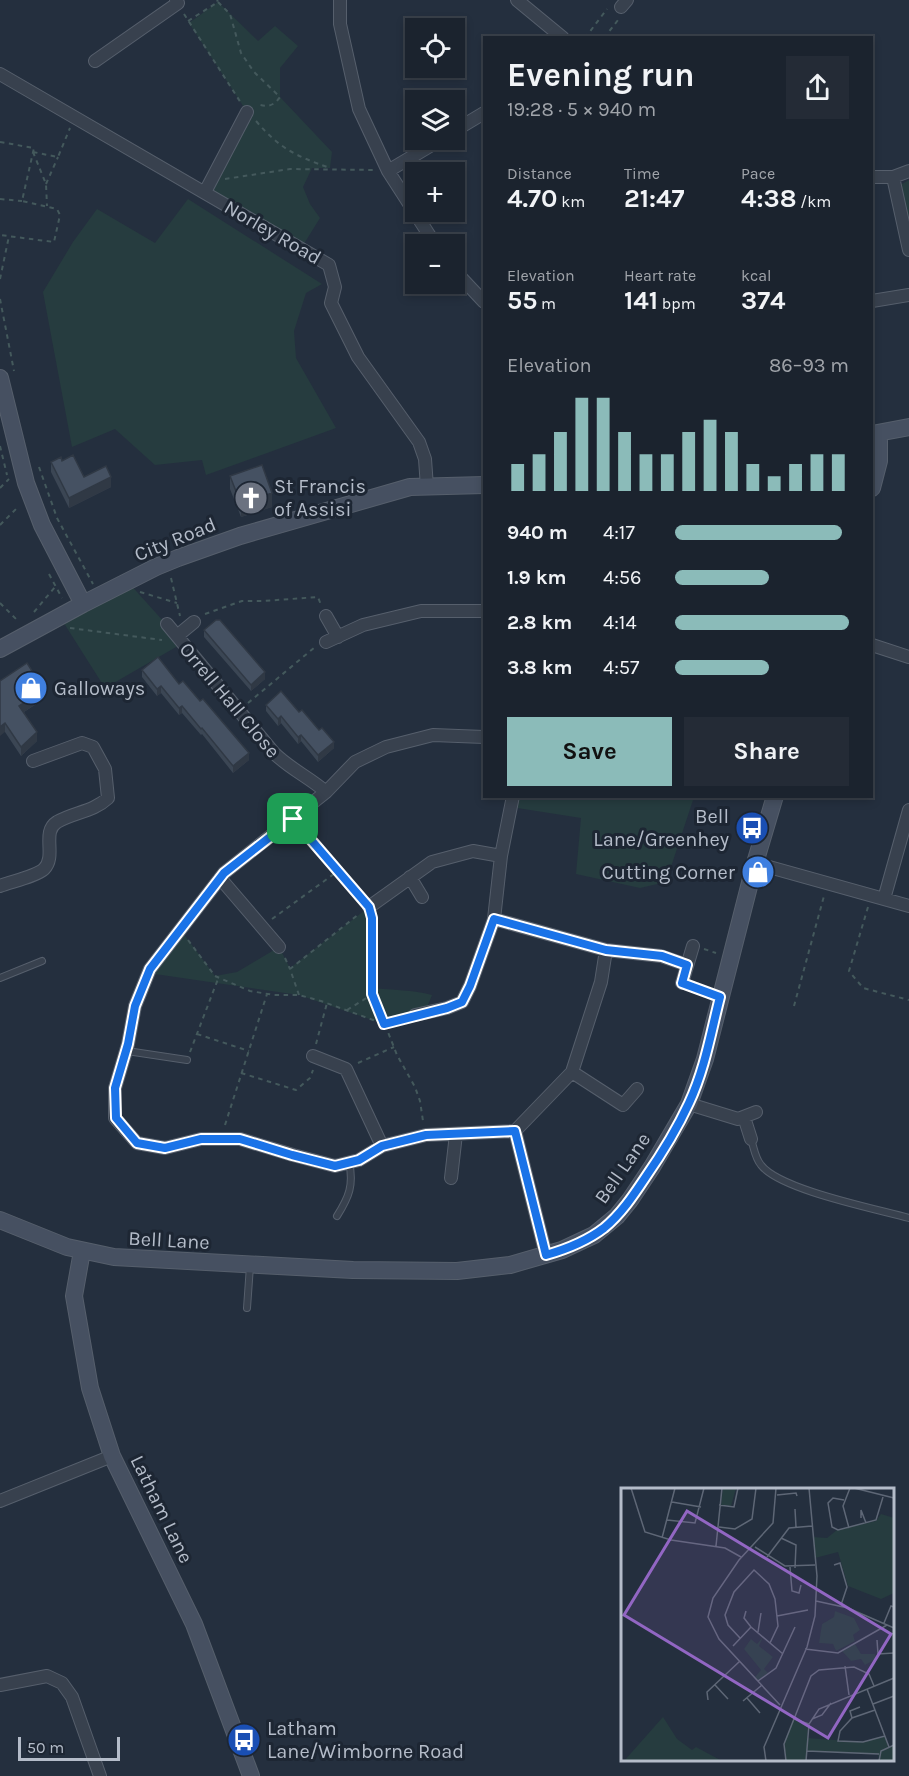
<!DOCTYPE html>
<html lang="en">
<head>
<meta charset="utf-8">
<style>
	body { margin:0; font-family:Karla,sans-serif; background:#242b36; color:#f1f3f6; height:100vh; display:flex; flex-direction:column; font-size:22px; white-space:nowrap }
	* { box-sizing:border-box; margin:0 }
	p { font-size:20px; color:#a0a4aa }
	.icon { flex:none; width:33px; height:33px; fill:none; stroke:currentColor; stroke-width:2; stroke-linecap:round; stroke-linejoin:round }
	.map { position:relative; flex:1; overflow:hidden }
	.side { position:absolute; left:483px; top:36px; width:390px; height:762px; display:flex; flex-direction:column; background:#1b232e; border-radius:0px; box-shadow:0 3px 9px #0003,0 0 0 2px #39404a }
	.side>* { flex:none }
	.tools { position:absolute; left:405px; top:18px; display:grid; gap:12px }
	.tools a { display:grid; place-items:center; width:60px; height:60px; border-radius:0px; background:#1b232e; box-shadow:0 3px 9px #0003,0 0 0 2px #39404a; font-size:30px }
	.scale { position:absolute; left:18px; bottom:15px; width:102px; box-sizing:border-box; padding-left:6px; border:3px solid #b4bcc9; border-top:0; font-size:16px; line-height:21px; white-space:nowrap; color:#b4bcc9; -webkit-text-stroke:4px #1d2633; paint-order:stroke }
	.pin { position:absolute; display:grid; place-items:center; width:51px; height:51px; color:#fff; margin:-26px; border-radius:12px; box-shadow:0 3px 9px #0006 }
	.round { display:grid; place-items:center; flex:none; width:63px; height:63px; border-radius:0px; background:#242b36 }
	.headline { display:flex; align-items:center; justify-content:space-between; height:102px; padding:0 24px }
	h1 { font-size:33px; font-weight:700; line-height:45px }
	.stats { display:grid; grid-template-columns:repeat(3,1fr); gap:9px; height:102px; padding:6px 24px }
	.stats div { display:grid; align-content:center }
	.stats b { font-size:26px; font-weight:700 }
	.stats small { font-size:16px; font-weight:400 }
	.stats p { font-size:16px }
	.chart { height:168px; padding:12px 24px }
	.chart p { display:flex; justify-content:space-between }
	.chart svg { width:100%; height:108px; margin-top:6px; stroke:#8bbbb9; stroke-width:6 }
	.button { display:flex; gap:12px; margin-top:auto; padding:12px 24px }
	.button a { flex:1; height:69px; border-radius:0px; background:#8bbbb9; color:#111; font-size:24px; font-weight:700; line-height:69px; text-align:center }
	.button a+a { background:#242b36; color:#f1f3f6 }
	ul { padding:0 24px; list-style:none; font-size:20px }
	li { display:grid; grid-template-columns:96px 72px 1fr; align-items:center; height:45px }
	li i { height:15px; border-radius:8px; background:#8bbbb9 }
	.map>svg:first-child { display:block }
	.green { fill:#263c3f }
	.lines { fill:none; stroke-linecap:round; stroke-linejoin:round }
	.lane-casing { stroke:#565f6c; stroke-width:8 }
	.street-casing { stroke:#565f6c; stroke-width:14 }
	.secondary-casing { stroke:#565f6c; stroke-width:18 }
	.path { stroke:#44595c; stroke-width:2; stroke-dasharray:4.5 4.5; stroke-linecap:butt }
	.lane { stroke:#38414e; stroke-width:6 }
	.street { stroke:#38414e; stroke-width:12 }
	.secondary { stroke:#465061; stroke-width:16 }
	.wall { fill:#3b4654 }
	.shaded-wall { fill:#303945 }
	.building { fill:#455162; stroke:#303945; stroke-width:1.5 }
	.route-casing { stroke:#fff; stroke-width:12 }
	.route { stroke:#1a73e8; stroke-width:8 }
	.labels { text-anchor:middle; stroke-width:6; stroke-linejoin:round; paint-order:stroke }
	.street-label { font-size:20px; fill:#b4bcc9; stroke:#1d2633 }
	.poi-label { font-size:20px; fill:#b4bcc9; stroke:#1d2633; text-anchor:start }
	.inset-road { fill:none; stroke:#5e6776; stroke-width:1.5 }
	.view { fill:#9266c3; fill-opacity:0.15; stroke:#9266c3; stroke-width:3 }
	.inset-edge { fill:none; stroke:#b4bcc9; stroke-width:3 }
</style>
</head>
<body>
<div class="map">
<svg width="909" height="1776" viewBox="0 0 909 1776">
	<rect width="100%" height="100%" fill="#242f3e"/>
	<!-- green -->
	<path class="green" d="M218,2L258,41L275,26L298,46L280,68V97L332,152L330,168H312L303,187L310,204L320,218L302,247L205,192L247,112L189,23Z
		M909,180V235L895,188Z
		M188,199L322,284L306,293L294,331L296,358L336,428L206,475L202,460L155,465L115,429L72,447L43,292L73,242L97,209L155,243Z
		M128,582L183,643L105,688L60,617Z
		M513,797H694L666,882L640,888L576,874L581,818L511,807Z
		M369,907L373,988C392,990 413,990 432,995L426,1010L384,1024L299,995L148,973L180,929L215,976L237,972L279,947L290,968Z"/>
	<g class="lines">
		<!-- lane casing -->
		<g class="lane-casing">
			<path id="lane" d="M0,978L42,961
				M127,1051L187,1060
				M751,1139C754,1148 755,1158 761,1165C780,1190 877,1209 909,1218
				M337,1216C349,1197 354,1185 349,1162
				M247,1308L250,1266"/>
		</g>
		<!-- street casing -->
		<g class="street-casing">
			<path id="street" d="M340,0V24L359,109L388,171L435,244
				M517,0L563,38
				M621,7L627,0
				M95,61L178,3L176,0
				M0,74L329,265L335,287L331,303L358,357L419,442L425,459L427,487
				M454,131L484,113
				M388,171L440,140
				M872,177H893L909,171
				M893,177L909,250
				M205,192L247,112
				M454,270L484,302
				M872,301L909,295
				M326,616L338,637
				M167,624L274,753C290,769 309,777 326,792
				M177,636L194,622
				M326,642L363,625L421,611H484
				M872,645L909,657
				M484,737L433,735L386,747L355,762L326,792L224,873L150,969L135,1006L128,1044L115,1088V1118L137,1143L165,1148L201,1139H240L293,1155L335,1166L359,1160L382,1146L426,1135L515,1131L572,1072L601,982L606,950
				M755,863L909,906
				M410,877L422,897
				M220,878L279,947
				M0,886C10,882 37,876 44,869C57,856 41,832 57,822C74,812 93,812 108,798L105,769L93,747L82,743L33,761
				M884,899L909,810
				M369,907L432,862L473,851L501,856
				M494,919L606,950L661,956L687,965
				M682,983L693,946
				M415,1015L447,1008L462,1002L470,986L494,919L501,856L513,796
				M313,1056L346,1069L382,1146
				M572,1072L623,1105L637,1089
				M689,1104L738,1119L756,1112
				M744,1117L751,1139
				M515,1131L546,1255
				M451,1178L456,1134
				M0,1501L112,1456
				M0,1685L47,1676L62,1683L72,1697L100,1776"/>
		</g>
		<!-- secondary casing -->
		<g class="secondary-casing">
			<path id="secondary" d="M0,378L26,483L42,525L83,604
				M872,434L909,427
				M872,488L879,461V433
				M0,649L83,604L156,567L178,558L240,536L410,487L484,485
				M0,1220L67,1247L114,1257L353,1270L457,1271L510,1265L562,1250L594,1235L617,1216L630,1200L652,1167L689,1104L705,1059L755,863L775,796
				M82,1251L74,1296L90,1388L112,1456L194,1624L251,1776"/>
		</g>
		<!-- path -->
		<path class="path" d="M218,2L230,14L241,53L254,72L280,97C273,107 267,107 256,104
			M184,14L241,103
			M188,21L218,2L217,0
			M585,38L607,9
			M604,38L618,20
			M256,121C280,149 296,156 330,168
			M0,142L34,148L22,201L57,209L60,215L54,242L0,235
			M33,152L58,157L70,128
			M33,152L46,184L47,206
			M225,179L290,169L375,170
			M46,184L58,157
			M0,199L22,201
			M0,279L9,236
			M0,299L14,371
			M0,446L7,475
			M39,467L57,518L93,584
			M0,488L9,479
			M0,525L19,506
			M49,574L62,598
			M171,578L180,616
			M140,592L177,603
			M0,603L18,621
			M34,612L55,587
			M205,614L242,601H264L318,597L321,605
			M70,628L162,640
			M248,703L315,647
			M300,828L361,898
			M868,907L849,971L863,988L909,1000
			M272,919L338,871
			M372,919L373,994L397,1055L415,1087L420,1101L423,1121
			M188,940L215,976L250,991L274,995H299L321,1001L384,1024L404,1018
			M704,949L716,953
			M285,958L290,969
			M693,987L707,992
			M299,995L290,969L359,914
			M794,1006L824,896
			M347,1010L373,994
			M197,1034L249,1051
			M316,1044L327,1003
			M190,1052L218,979
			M358,1063L394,1047
			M241,1073L296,1090L310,1078L313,1070
			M225,1125L267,994"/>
		<!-- lane -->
		<use href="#lane" class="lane"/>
		<!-- street -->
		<use href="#street" class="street"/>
		<!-- secondary -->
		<use href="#secondary" class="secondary"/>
	</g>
	<!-- wall -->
	<path class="wall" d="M62,461L84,477L111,487L69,508L51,472V462Z
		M230,476L272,507L241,517L230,489Z
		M204,630L265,679L251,691L204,637Z
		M142,670L179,684L249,760L233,773L202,734L201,735L182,713L179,715L161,693L157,696L142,677Z
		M0,681L44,699L24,712L37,741L21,756L5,732Z
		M266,705L299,712L334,748L318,762L301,741L298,744L281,723L278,726L266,711Z"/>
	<!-- shaded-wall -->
	<path class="shaded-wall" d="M111,477V487L69,508V498Z
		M272,493V507L241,517V504Z
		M265,672V679L251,691V685Z
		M161,686V693L157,696V689Z
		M44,690V699L19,715V706Z
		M182,706V713L179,715V708Z
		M281,716V723L278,726V719Z
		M5,723V732L0,736V727Z
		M37,732V741L21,756V747Z
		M301,735V741L298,744V737Z
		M334,742V748L318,762V755Z
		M249,753V760L233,773V766Z"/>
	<!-- building -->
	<path class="building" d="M73,455L84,477L106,466L111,477L69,498L51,462L61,457L62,461Z
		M262,465L272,493L241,504L230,476Z
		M216,620H220L265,672L251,685L204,630Z
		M158,657L179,684L183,681L200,701L203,699L249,753L233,766L202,728L201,729L182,706L179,708L161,686L157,689L142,670Z
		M27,663L44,690L19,706L37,732L21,747L5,723L0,727V681Z
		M281,691L299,712L302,710L319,730L322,728L334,742L318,755L301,735L298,737L281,716L278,719L266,705Z"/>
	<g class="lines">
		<!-- route casing -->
		<g class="route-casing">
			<path id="route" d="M293,819L369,907L372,918V994L384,1024L447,1008L462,1002L470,986L494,919L606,950L662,956L687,965L682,983L720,997C711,1032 705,1069 689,1103C677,1129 661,1155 645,1178C633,1196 621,1214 604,1228C587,1241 567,1249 546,1255L515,1131L426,1135L382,1146L359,1160L335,1166L292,1155L240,1139H201L165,1148L137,1143L116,1118L115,1088L128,1044L135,1006L150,969L224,873Z"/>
		</g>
		<!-- route -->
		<use href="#route" class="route"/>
	</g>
	<!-- icons -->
	<defs>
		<g id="church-disc" transform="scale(1.725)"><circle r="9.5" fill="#6b7280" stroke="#1d2633"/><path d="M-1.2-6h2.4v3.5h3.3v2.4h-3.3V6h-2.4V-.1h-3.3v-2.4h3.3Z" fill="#fff"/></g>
		<g id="shop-disc" transform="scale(1.725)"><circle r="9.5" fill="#3f7fe0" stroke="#1d2633"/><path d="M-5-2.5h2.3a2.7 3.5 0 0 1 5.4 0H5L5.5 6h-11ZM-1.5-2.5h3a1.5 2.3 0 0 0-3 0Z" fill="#fff"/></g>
		<g id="bus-disc" transform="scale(1.725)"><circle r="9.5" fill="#1a4fb4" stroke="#1d2633"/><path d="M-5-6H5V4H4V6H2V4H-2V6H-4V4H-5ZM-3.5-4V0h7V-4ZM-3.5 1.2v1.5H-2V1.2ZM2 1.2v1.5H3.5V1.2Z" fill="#fff"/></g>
	</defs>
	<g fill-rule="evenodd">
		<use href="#church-disc" x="251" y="498"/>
		<use href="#shop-disc" x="31" y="688"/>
		<use href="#bus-disc" x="752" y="828"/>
		<use href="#shop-disc" x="758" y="872"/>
		<use href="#bus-disc" x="244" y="1740"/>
	</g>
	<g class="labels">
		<!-- street labels -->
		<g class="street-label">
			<text transform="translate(273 232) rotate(30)" y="7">Norley Road</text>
			<text transform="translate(175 539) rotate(-22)" y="7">City Road</text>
			<text transform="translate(230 700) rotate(50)" y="7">Orrell Hall Close</text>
			<text transform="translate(622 1168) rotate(-55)" y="7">Bell Lane</text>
			<text transform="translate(169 1240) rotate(3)" y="7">Bell Lane</text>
			<text transform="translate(162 1509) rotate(64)" y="7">Latham Lane</text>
		</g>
		<!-- poi labels -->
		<g class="poi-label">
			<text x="274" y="493">St Francis<tspan x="274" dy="23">of Assisi</tspan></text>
			<text x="54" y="695">Galloways</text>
			<text x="729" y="823" text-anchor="end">Bell<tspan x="729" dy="23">Lane/Greenhey</tspan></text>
			<text x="735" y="879" text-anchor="end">Cutting Corner</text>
			<text x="267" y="1735">Latham<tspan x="267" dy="23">Lane/Wimborne Road</tspan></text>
		</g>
	</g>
	<!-- overview -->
	<g transform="translate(621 1488)">
		<rect width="273" height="273" fill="#242f3e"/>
		<path d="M102,0H115L110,18L100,17ZM260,26L273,30V105L260,111L227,98L217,64L194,70L192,49L206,50L216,42L255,33ZM214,123L233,130L239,142L232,147L234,153L215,163L212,156L198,155L201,136L213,129ZM142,149L138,158L152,169L143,181L147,185L137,193L134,189L140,182L123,161L130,151L136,156ZM234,156L240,166H254L255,171L244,177L240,171L230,173L221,163ZM42,229L56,251L71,262L75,259L101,273H3ZM172,232L187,235L186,250L242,254L264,248L267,259L273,258V273H258L257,266L186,263L185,273H165L163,256Z" fill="#263c3f"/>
		<path class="inset-road" d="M10,0L24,44L50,52L104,60L120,69M155,0L152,35L118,72L92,110L87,129L98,151L159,217M233,0L273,10M156,7L175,5L176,8M223,12L212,10L207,15L211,39L217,42L255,32L262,9M51,14L80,19M98,17L113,19L117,0M174,21L175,39M240,30V22L245,35M46,32L74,35L83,0M98,39L114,41L131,31L135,0M228,40L222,18L229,0M41,50L54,0M160,50L175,57L174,80M95,58L101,0M134,59L164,78L194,77M146,69L168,40L191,38M213,77L219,75L226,99L220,117M169,79L171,103L178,105L180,97M195,113L227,120L273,140M125,123L123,130L130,139L162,166M156,128L187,122M263,135L270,118L273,119M137,144L140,125M119,150L107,137L104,127L113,104L133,82L148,96L154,111L157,138L149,155M256,152L257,166L273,165M112,158L130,139M184,161L217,165L266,137M224,178L228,207M137,193L155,180L174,139M94,197L107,211M246,201L268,259M126,210L139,225M87,212L86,204L119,173M122,213L141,197M252,216L273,208M254,222L231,230L219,243L217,253L242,254L264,248M231,230L229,223L239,219M173,231L190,188L198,182L233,179L248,186L253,198M191,231L201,227L210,215M186,263L258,266M145,273L143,259L186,159L194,128L196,88L188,0M165,273L163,256L173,231L188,236M185,273L188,236L198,221L273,190M258,273L260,263L273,257"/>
		<path class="view" d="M66,23L270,146L207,250L3,127Z"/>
		<rect width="273" height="273" class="inset-edge"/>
	</g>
</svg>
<div class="tools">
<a><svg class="icon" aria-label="locate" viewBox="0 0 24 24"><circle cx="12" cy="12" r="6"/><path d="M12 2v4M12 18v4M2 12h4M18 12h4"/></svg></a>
<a><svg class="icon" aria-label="layers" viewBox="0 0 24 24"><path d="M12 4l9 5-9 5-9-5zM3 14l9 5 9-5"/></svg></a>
<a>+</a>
<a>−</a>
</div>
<div class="scale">50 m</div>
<div class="pin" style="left:293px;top:819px;background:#1e9e55"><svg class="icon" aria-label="arrive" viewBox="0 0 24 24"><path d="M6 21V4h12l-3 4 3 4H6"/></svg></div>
<section class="side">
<div class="headline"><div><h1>Evening run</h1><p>19:28 · 5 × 940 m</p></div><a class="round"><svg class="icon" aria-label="share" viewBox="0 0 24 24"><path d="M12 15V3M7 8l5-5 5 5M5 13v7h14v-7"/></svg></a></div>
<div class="stats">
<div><p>Distance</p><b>4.70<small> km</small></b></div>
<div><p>Time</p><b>21:47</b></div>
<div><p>Pace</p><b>4:38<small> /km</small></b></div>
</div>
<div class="stats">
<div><p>Elevation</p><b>55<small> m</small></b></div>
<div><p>Heart rate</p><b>141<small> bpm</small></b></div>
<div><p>kcal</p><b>374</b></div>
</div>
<div class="chart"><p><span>Elevation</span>86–93 m</p>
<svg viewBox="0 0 160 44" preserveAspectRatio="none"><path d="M5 44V33M15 44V29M25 44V20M35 44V6M45 44V6M55 44V20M65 44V29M75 44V29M85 44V20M95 44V15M105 44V20M115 44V33M125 44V38M135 44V33M145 44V29M155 44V29"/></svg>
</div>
<ul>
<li><b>940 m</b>4:17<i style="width:96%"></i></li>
<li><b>1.9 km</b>4:56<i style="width:54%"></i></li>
<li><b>2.8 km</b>4:14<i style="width:100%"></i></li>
<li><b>3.8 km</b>4:57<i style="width:54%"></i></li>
</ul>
<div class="button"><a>Save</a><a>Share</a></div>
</section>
</div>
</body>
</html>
